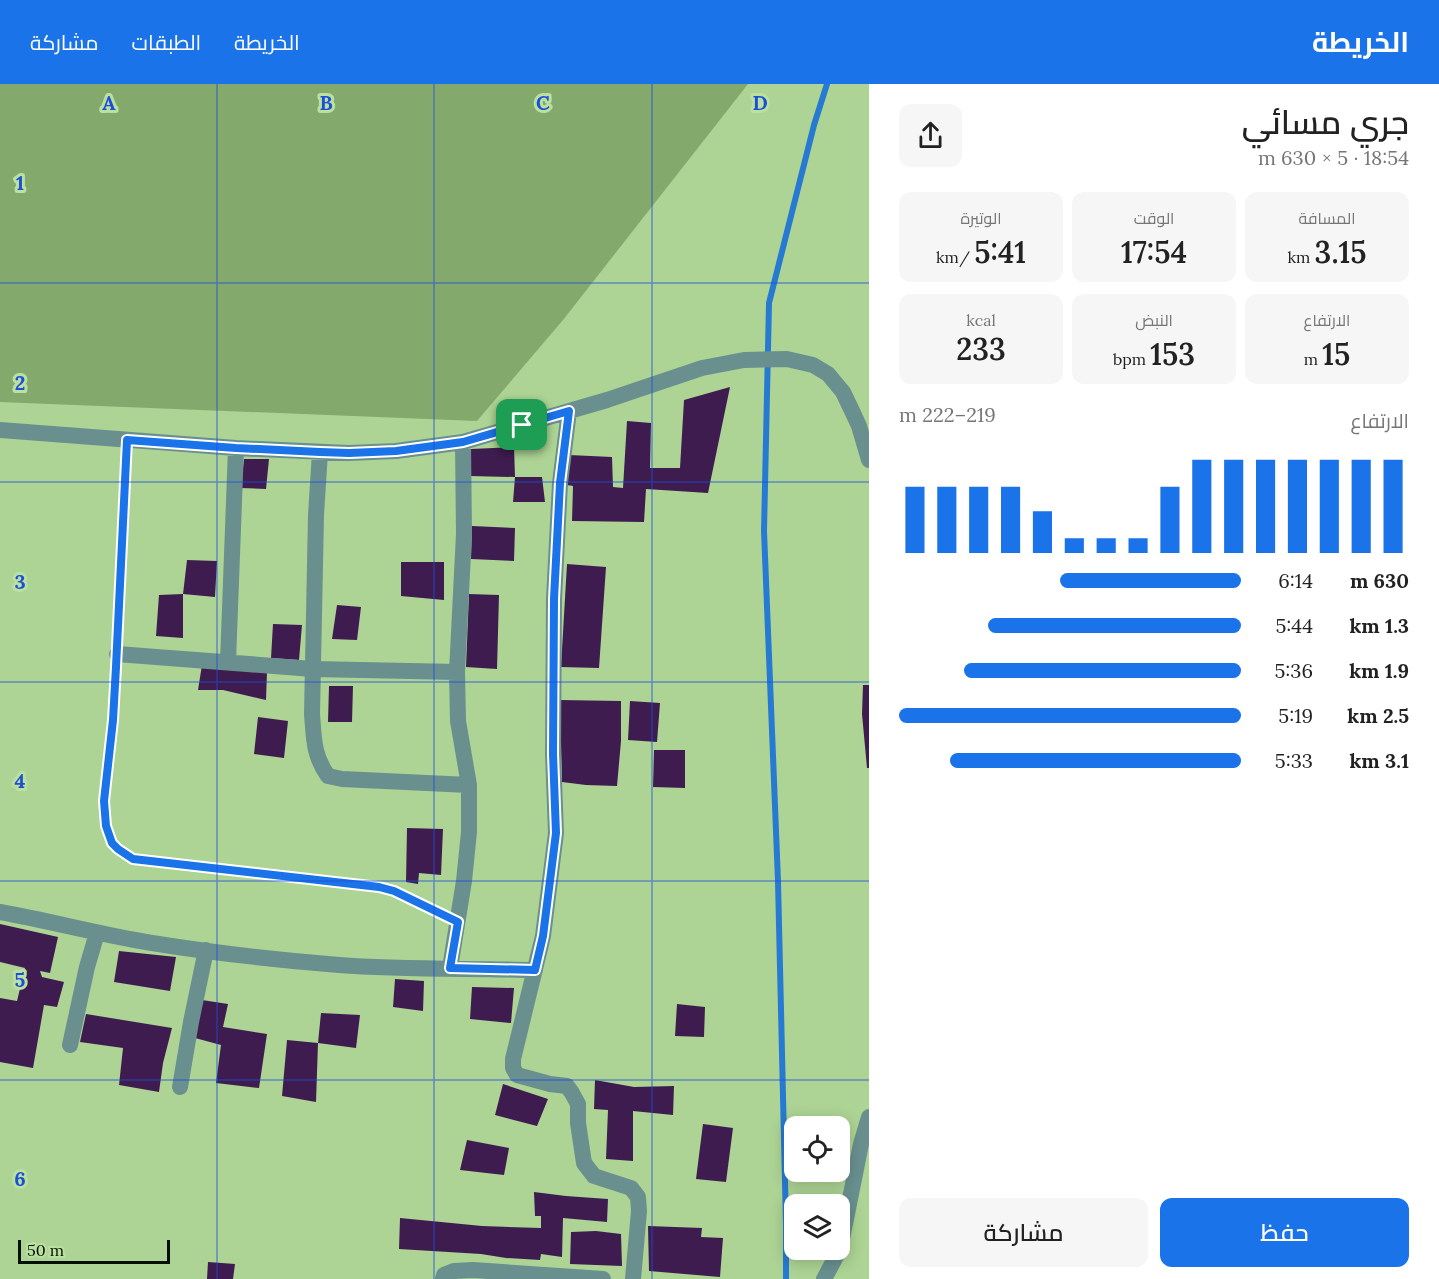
<!DOCTYPE html>
<html lang="ar">
<head>
<meta charset="utf-8">
<style>
	body { margin:0; font-family:Lora,Cairo,serif; background:#f6f6f6; color:#222; direction:rtl; height:100vh; display:flex; flex-direction:column; font-size:22px; white-space:nowrap }
	* { box-sizing:border-box; margin:0 }
	p { font-size:20px; color:#767676 }
	.icon { flex:none; width:33px; height:33px; fill:none; stroke:currentColor; stroke-width:2; stroke-linecap:round; stroke-linejoin:round }
	.map { position:relative; flex:1; overflow:hidden; direction:ltr }
	.drawer { display:flex; flex-direction:column; background:#fff; width:570px }
	.drawer>* { flex:none }
	.tools { position:absolute; left:784px; top:1032px; display:grid; gap:12px }
	.tools a { display:grid; place-items:center; width:66px; height:66px; border-radius:12px; background:#fff; box-shadow:0 3px 15px #0003; font-size:30px }
	.scale { position:absolute; left:18px; bottom:15px; width:152px; box-sizing:border-box; padding-left:6px; border:3px solid #051100; border-top:0; font-size:16px; line-height:21px; white-space:nowrap; color:#051100; -webkit-text-stroke:4px #bae1a0; paint-order:stroke }
	.pin { position:absolute; display:grid; place-items:center; width:51px; height:51px; color:#fff; margin:-26px; border-radius:12px; box-shadow:0 3px 9px #0006 }
	.round { display:grid; place-items:center; flex:none; width:63px; height:63px; border-radius:12px; background:#f6f6f6 }
	.headline { display:flex; align-items:center; justify-content:space-between; height:102px; padding:0 30px }
	h1 { font-size:33px; font-weight:600; line-height:45px }
	.figures { display:grid; grid-template-columns:repeat(3,1fr); gap:9px; height:102px; padding:6px 30px }
	.figures div { display:grid; align-content:center; border-radius:12px; background:#f6f6f6; text-align:center }
	.figures b { font-size:30px; font-weight:600 }
	.figures small { font-size:16px; font-weight:400 }
	.figures p { font-size:16px }
	.chart { height:168px; padding:12px 30px }
	.chart p { display:flex; justify-content:space-between }
	.chart svg { width:100%; height:108px; margin-top:6px; stroke:#1a73e8; stroke-width:6 }
	.cta { display:flex; gap:12px; margin-top:auto; padding:12px 30px }
	.cta a { flex:1; height:69px; border-radius:12px; background:#1a73e8; color:#fff; font-size:24px; font-weight:600; line-height:69px; text-align:center }
	.cta a+a { background:#f6f6f6; color:#222 }
	ul { padding:0 30px; list-style:none; font-size:20px }
	li { display:grid; grid-template-columns:96px 72px 1fr; align-items:center; height:45px }
	li i { height:15px; border-radius:8px; background:#1a73e8 }
	header { display:flex; align-items:center; gap:36px; box-sizing:border-box; height:84px; padding:0 30px; background:#1a73e8; color:#fff }
	header strong { font-size:28px }
	nav { display:flex; gap:33px; margin-inline-start:auto; font-size:21px }
	main { display:flex; flex:1; min-height:0 }
	.map>svg:first-child { display:block }
	.green { fill:#84a96c }
	.lines { fill:none; stroke-linecap:round; stroke-linejoin:round }
	.stream { stroke:#277ad2; stroke-width:6 }
	.building { fill:#3f1c50 }
	.path { stroke:#6a8659; stroke-width:4; stroke-dasharray:4.5 3; stroke-linecap:butt }
	.street { stroke:#69908f; stroke-width:16 }
	.route-casing { stroke:#fff; stroke-width:12 }
	.route { stroke:#1a73e8; stroke-width:8 }
	.grid { fill:none; stroke:#1d4ed8; stroke-width:1.5; stroke-opacity:0.55 }
	.grid-label { font-size:20px; text-anchor:middle; font-weight:bold; fill:#1d4ed8; stroke:#bae1a0; stroke-width:6; stroke-linejoin:round; paint-order:stroke }
</style>
</head>
<body>
<header>
<strong>الخريطة</strong>
<nav><a>الخريطة</a><a>الطبقات</a><a>مشاركة</a></nav>
</header>
<main>
<section class="drawer">
<div class="headline"><div><h1>جري مسائي</h1><p>18:54 · 5 × 630 m</p></div><a class="round"><svg class="icon" aria-label="share" viewBox="0 0 24 24"><path d="M12 15V3M7 8l5-5 5 5M5 13v7h14v-7"/></svg></a></div>
<div class="figures">
<div><p>المسافة</p><b>3.15<small> km</small></b></div>
<div><p>الوقت</p><b>17:54</b></div>
<div><p>الوتيرة</p><b>5:41<small> /km</small></b></div>
</div>
<div class="figures">
<div><p>الارتفاع</p><b>15<small> m</small></b></div>
<div><p>النبض</p><b>153<small> bpm</small></b></div>
<div><p>kcal</p><b>233</b></div>
</div>
<div class="chart"><p><span>الارتفاع</span>219–222 m</p>
<svg viewBox="0 0 160 44" preserveAspectRatio="none"><path d="M5 44V17M15 44V17M25 44V17M35 44V17M45 44V27M55 44V38M65 44V38M75 44V38M85 44V17M95 44V6M105 44V6M115 44V6M125 44V6M135 44V6M145 44V6M155 44V6"/></svg>
</div>
<ul>
<li><b>630 m</b>6:14<i style="width:53%"></i></li>
<li><b>1.3 km</b>5:44<i style="width:74%"></i></li>
<li><b>1.9 km</b>5:36<i style="width:81%"></i></li>
<li><b>2.5 km</b>5:19<i style="width:100%"></i></li>
<li><b>3.1 km</b>5:33<i style="width:85%"></i></li>
</ul>
<div class="cta"><a>حفظ</a><a>مشاركة</a></div>
</section>
<div class="map">
<svg width="869" height="1195" viewBox="0 0 869 1195">
	<rect width="100%" height="100%" fill="#add494"/>
	<!-- green -->
	<path class="green" d="M0,0H748L563,236L477,337L0,318Z"/>
	<g class="lines">
		<!-- stream -->
		<path class="stream" d="M786,1195V1141L778,797L764,447L769,219L814,41L827,0"/>
	</g>
	<!-- building -->
	<path class="building" d="M730,303L708,409L646,405L644,438L572,437L573,402L567,401L569,371L612,373L613,403L623,404L627,337L651,339L650,384H680L684,316Z
		M514,363L515,393L469,392L471,365Z
		M244,375H269L266,405L241,404Z
		M515,393H542L545,418H513Z
		M472,442L515,444L514,477L471,475Z
		M187,476L217,477L215,513L183,510Z
		M401,478H444V516L401,512Z
		M567,480L606,483L599,584L561,583Z
		M183,510V554L156,552L159,511Z
		M469,510L499,511L497,585L466,583Z
		M337,521L361,523L357,556L332,555Z
		M273,540L302,541L299,576L271,574Z
		M202,581L267,588L266,616L223,606H198Z
		M863,601H869V684H867L862,630Z
		M329,602H353L352,638H328Z
		M560,616L621,617V657L617,702L586,701L562,698Z
		M630,617L660,619L657,658L628,656Z
		M258,633L288,637L284,674L254,670Z
		M654,666H685V704L653,703Z
		M407,744L443,745L441,791L419,789L418,800L406,798Z
		M0,840L58,853L50,889L40,887L42,893L64,898L57,923L44,921L33,984L0,978V914L17,917L25,884L0,878Z
		M119,867L176,873L170,907L114,898Z
		M395,895L424,897L423,927L393,923Z
		M472,903L514,904L511,939L470,935Z
		M202,916L228,920L223,943L267,950L259,1004L216,999L221,961L195,954Z
		M677,920L705,923L704,953L675,952Z
		M321,929L360,931L356,964L318,959L316,1018L282,1012L287,956L318,959Z
		M86,930L172,944L163,979L159,1008L119,1001L123,964L80,958Z
		M595,996L634,1003L674,1002L673,1031L633,1027V1077L606,1075L608,1026L594,1025Z
		M503,1000L548,1015L537,1042L495,1031Z
		M703,1040L733,1044L726,1098L696,1095Z
		M467,1056L509,1064L504,1091L460,1086Z
		M534,1108L566,1112L608,1115L607,1138L563,1134L562,1173L541,1170L540,1176L506,1174L481,1170L399,1165L400,1134L482,1142L541,1144V1132H535Z
		M648,1142L702,1144L701,1153L723,1154L720,1193L649,1187Z
		M596,1147L621,1150L622,1182L570,1180L571,1148Z
		M208,1178L235,1180L233,1195H207Z"/>
	<g class="lines">
		<!-- path -->
		<path class="path" d="M118,554L126,372
			M116,585C115,602 114,619 113,636C110,669 95,729 112,759C122,776 144,777 161,779L379,803L394,807L441,830"/>
		<!-- street -->
		<path class="street" d="M569,327L560,399L554,515L553,670L556,749L543,852L513,975V984L517,991L550,1000L567,1002L572,1009L578,1020V1039L584,1079L594,1092L631,1104L638,1113L639,1127L633,1195
			M0,346L236,364L349,369L396,367L463,358L607,316L702,284L744,276L787,275L813,281L828,290L843,308L853,329L859,342L869,376
			M320,368L316,431L312,630C314,654 313,671 328,692L342,695L469,701
			M117,570L313,585L457,588
			M228,578L236,364
			M0,828C51,837 101,851 152,859C214,869 277,876 339,881C404,886 470,884 535,886
			M450,884L464,797L469,748V701L458,637L457,588L464,450L463,358
			M70,961L87,883L97,849
			M180,1003L191,938L206,866
			M443,1195L444,1191L454,1187L473,1186L603,1195
			M824,1195L840,1165L861,1060L869,1033"/>
	</g>
	<g class="lines">
		<!-- route casing -->
		<g class="route-casing">
			<path id="route" d="M569,327L560,399L554,515L553,670L556,749L543,852L535,886L450,884L458,838L394,807L379,803L133,775L118,765L112,759L106,742L104,717L113,636L116,583L127,356L236,364L320,368L349,369L396,367L463,358Z"/>
		</g>
		<!-- route -->
		<use href="#route" class="route"/>
	</g>
	<!-- grid -->
	<path class="grid" d="M217,0V1195M434,0V1195M652,0V1195M0,199H869M0,398H869M0,598H869M0,797H869M0,996H869"/>
	<g class="grid-label">
		<text x="109" y="26">A</text>
		<text x="326" y="26">B</text>
		<text x="543" y="26">C</text>
		<text x="760" y="26">D</text>
		<text x="20" y="106">1</text>
		<text x="20" y="306">2</text>
		<text x="20" y="505">3</text>
		<text x="20" y="704">4</text>
		<text x="20" y="903">5</text>
		<text x="20" y="1102">6</text>
	</g>
</svg>
<div class="tools">
<a><svg class="icon" aria-label="locate" viewBox="0 0 24 24"><circle cx="12" cy="12" r="6"/><path d="M12 2v4M12 18v4M2 12h4M18 12h4"/></svg></a>
<a><svg class="icon" aria-label="layers" viewBox="0 0 24 24"><path d="M12 4l9 5-9 5-9-5zM3 14l9 5 9-5"/></svg></a>
</div>
<div class="scale">50 m</div>
<div class="pin" style="left:522px;top:341px;background:#1e9e55"><svg class="icon" aria-label="arrive" viewBox="0 0 24 24"><path d="M6 21V4h12l-3 4 3 4H6"/></svg></div>
</div>
</main>
</body>
</html>
